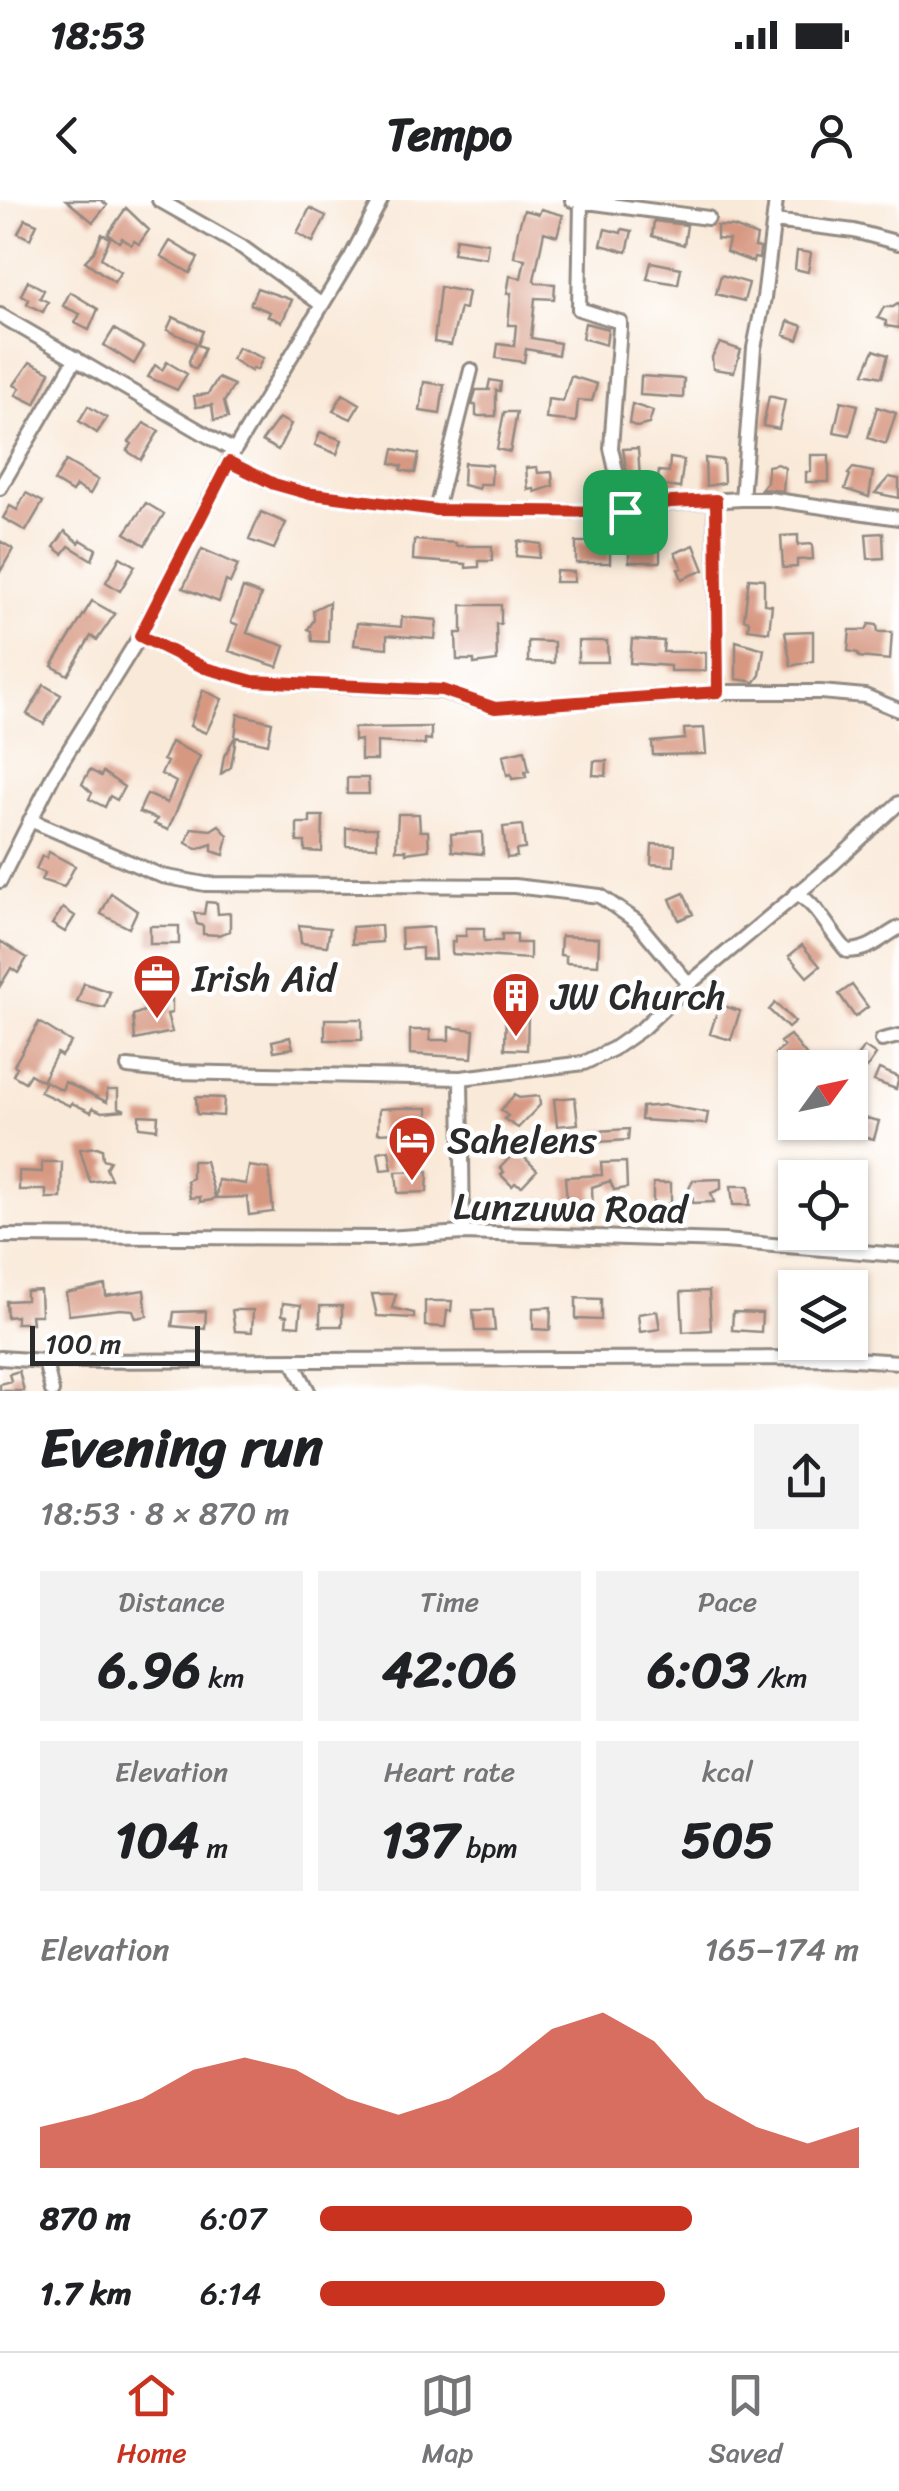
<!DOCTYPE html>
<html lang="en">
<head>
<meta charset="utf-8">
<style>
	body { margin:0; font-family:Sriracha,sans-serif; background:#f2f2f2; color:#202124; height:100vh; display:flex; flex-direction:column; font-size:38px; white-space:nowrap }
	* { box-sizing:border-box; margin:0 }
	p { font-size:32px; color:#757577 }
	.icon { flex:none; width:55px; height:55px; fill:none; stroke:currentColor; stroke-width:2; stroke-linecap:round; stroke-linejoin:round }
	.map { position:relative; height:1191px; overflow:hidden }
	.side { display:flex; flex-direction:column; background:#fff; flex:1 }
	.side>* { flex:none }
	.needle { width:65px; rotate:57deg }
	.fabs { position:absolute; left:778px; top:850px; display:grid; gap:20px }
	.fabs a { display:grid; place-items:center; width:90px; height:90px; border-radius:0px; background:#fff; box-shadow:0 2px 8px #0004; font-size:50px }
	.scale { position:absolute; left:30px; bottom:25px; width:170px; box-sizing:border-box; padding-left:10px; border:5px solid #2b2b2b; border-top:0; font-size:28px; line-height:35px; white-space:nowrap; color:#2b2b2b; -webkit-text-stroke:8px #fff; paint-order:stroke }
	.pin { position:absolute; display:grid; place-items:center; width:85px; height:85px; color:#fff; margin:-42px; border-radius:20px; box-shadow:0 5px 15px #0006 }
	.round { display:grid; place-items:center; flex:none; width:105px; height:105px; border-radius:0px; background:#f2f2f2 }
	.overview { display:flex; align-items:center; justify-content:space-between; height:170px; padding:0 40px }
	h1 { font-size:55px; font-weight:700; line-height:75px }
	.figures { display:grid; grid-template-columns:repeat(3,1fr); gap:15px; height:170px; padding:10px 40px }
	.figures div { display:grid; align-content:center; border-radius:0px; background:#f2f2f2; text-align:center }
	.figures b { font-size:50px; font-weight:700 }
	.figures small { font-size:28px; font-weight:400 }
	.figures p { font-size:28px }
	.chart { height:280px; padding:20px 40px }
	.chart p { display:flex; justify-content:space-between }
	.chart svg { width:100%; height:180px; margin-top:10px; fill:#c8321e; opacity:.7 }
	ul { padding:0 40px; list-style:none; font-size:32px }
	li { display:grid; grid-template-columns:160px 120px 1fr; align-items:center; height:75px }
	li i { height:25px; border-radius:12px; background:#c8321e }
	.status { display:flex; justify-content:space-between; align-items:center; height:70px; padding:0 50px; background:#fff; direction:ltr }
	.status svg { height:28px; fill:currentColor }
	header { display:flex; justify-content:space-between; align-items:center; height:130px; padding:0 40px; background:#fff; font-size:45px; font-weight:700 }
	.dock { display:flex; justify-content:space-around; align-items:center; height:140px; border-top:2px solid #e0e0e0; background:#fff; font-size:28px; color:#757577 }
	.dock a { display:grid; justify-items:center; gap:5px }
	.dock .selected { color:#c8321e }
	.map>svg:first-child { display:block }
	.building { fill:#d79882 }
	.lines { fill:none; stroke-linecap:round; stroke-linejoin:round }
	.minor-casing { stroke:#928a82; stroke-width:18 }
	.minor { stroke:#fff; stroke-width:12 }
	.route-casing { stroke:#fff; stroke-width:20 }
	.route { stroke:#c8321e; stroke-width:12 }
	.labels { text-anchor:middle; stroke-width:9; stroke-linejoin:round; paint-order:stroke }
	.poi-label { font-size:38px; fill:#2b2b2b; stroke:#fff; text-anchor:start }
	.street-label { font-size:38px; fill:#2b2b2b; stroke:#fff }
</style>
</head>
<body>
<div class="status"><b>18:53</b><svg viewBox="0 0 49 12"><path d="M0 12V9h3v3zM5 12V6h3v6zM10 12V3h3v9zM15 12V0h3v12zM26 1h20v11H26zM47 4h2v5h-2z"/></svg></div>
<header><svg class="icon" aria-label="back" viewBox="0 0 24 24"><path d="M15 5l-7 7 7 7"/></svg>Tempo<svg class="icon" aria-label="person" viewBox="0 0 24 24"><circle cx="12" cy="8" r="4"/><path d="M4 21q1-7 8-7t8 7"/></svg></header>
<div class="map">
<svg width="899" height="1191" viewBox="0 0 899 1191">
	<rect width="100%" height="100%" fill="#fff"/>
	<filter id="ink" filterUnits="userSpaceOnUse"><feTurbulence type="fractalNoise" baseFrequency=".01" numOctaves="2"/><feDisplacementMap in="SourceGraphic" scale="20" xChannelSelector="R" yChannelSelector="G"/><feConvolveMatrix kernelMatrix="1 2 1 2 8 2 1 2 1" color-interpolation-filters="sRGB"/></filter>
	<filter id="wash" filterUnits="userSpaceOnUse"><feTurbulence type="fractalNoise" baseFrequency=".0048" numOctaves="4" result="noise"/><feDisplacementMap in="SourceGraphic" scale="40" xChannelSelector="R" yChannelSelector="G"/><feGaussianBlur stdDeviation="2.25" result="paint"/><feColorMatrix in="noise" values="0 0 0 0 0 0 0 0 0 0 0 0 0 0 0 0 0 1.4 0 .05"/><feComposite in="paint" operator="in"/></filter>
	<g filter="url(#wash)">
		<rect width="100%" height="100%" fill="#f9e9d8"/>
		<g id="blocks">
			<!-- building -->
			<path class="building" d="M66,0H101L107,5L93,22Z
				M126,8L149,30L139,44L134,41L131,45L122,38L119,42L108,34Z
				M310,8L326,16L313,42L297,33Z
				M541,9L563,15L557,36L544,32L534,80L536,83L555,84L554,99L535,98L531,138L560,143L558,155L526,149L524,162L496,158L498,144L514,146L516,125H508L511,93H507L510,76L521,78L525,59L514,57L518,30L524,10L539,14Z
				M25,19L37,24L30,39L18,33Z
				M654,21L687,25L684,45L652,36Z
				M717,26L734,27L757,36L755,47L760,48L759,59L754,58L753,62L726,52L729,40L717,39Z
				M605,29L621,33L622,29L632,31L627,52L601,45Z
				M102,34L110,38L101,58L121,72L114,82L85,61L94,52Z
				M456,38L488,43L486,58L453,53Z
				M170,41L198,58L190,73L161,56Z
				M797,51L811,53L808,72L795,69Z
				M651,62L681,68L678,84L647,79Z
				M721,75L749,83L744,101L716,94Z
				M28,81L44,90L40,98L48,102L43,112L27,104L29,99L21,95Z
				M440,87L468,92L465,109L460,108L451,145L434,142Z
				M257,88L292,100L282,122L268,116L270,112L250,104Z
				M70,92L98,109L89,130L75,123L80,114L63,106Z
				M899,103V128L886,126V121L878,118L884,107H893Z
				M173,117L203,131L198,144L167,130Z
				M788,121L803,126L798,140L784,135Z
				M585,123L608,129L606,145L582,138Z
				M114,129L144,147L134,164L104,145Z
				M720,143L741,150L734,172L713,169L712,157Z
				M196,144L205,148L196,169L190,166L189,161Z
				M238,147L263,158L257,170L252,168L251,171L232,159Z
				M874,150L888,155L882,177L864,173Z
				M30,162L50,172L35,204L16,195L20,188L14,185Z
				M167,162L187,174L177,190L148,177L155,165L162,170Z
				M571,176L597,184L592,201L578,200L576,222L546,219L548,199L563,201Z
				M641,176L684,179L683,198L640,195Z
				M218,178L234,185L224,202L228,218L214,220L212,205L196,207L194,196L208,194Z
				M490,180L501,182L500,191L496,190V216H476V205H472L476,190H491L488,189Z
				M424,182L444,185L440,214L420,211Z
				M343,194L360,204L351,219L333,211Z
				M769,196L785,200L779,229L763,226Z
				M841,201L858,205L850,235L834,232Z
				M632,204L653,211L649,224L637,227L629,223Z
				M88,206L107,218L97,233L79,221Z
				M877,207L896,213L886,244L868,238Z
				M504,212H517L510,252L497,249Z
				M279,218L291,224L278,250L262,241Z
				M144,223L159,231L141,260L127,251L132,244L129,242Z
				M320,232L342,240L337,254L315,245Z
				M638,248L640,279L628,280L623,249Z
				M394,249L419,254L415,273L401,270L402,266L391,263Z
				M811,255H829V282H806V272H811Z
				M670,258L684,260L680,288L657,285L659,271L669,272Z
				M705,258L723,260L724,283L706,286Z
				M66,261L98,280L90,294L76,286L72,292L54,281Z
				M464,263L492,265L491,284H479V289L463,285Z
				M778,264L785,268L783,291L761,289L767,282L768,266Z
				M537,267L538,273L552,272L553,286L535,292L534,289L528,290L526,268Z
				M853,268L873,272L869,297L845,289L850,275L848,274Z
				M889,277L899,279V298L875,293Z
				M26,293L43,302L26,331L3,318L10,306L17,310Z
				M146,303L164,314L145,345L125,333Z
				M261,312L286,323L274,349L249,340Z
				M65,331L79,343L81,340L96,349L92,360L69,346L63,354L54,347Z
				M883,333L884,358L868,359L866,334Z
				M798,335V345L812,344L813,359L797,360V367L783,368L781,336Z
				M414,340L456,343V346H492V361H479V367L466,368V364L413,360Z
				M0,341L13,349L0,372Z
				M518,341L541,344L539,358L516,356Z
				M629,341H660V362H629Z
				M576,342H610V363H576Z
				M694,345L704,370L682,379L678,369L682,368L675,353Z
				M202,349L238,365L230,383L226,381L219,402L183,388Z
				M120,357L135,366L120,391L106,382Z
				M556,371L574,372V382H555Z
				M749,378L764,379V404L772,405L769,432L748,429L749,421L744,419Z
				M243,388L261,395L247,433L285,446L278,467L229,451L238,425L231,422Z
				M92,401L115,414L97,440L91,436L68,475L52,466Z
				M329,402L328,442L312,441L311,431L308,429L314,420L313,410Z
				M462,405H501V424H496L497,461L474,464V460H457L456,433H462Z
				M402,417L437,420L435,439L387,435V448L354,445L357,423L401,427Z
				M869,424L877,425L878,432H892L890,460L859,457L858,453L848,451L850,430H866Z
				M813,431V461L791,466L785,432Z
				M632,439L664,441L663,452H706V471H670V466L630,463Z
				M528,441L554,442V463L528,462Z
				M578,441H607L608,462H578Z
				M736,441L764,449L760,475L755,482L736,479Z
				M44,485L61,495L44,524L27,514Z
				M203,490L222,499L206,533L190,526Z
				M238,514L272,522L268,544L236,537L231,567L221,574L224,556L235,537Z
				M431,527V540L425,539V545L377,542V560H361V540L354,541V528Z
				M704,528L706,554L653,555L652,542L685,539L684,529Z
				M171,542L200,556L168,630L154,624L157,619L139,612L147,594L167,603L176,582L161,574L167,562L163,560Z
				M525,550L529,571H525L526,577L512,579L511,574L507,575L503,555Z
				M594,561H607L606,576L593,575Z
				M90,570L101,576L103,572L124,587L117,600L110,596L105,607L89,599L92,593L82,584Z
				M347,578H368L369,594H347Z
				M398,614H419L420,631H428L429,650L406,653V650H396Z
				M310,616H323L322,652L305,651V642H297V623H310Z
				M219,625L228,636L224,655L212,651V644L197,649L186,643L192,628L211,630Z
				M522,625L525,649L516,650L517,657L507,658L503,627Z
				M346,628H377V647L346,646Z
				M482,632L483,654L452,651L451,634Z
				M652,644L675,645L674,666L651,664Z
				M49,652L75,666L64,687L41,680L45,673L36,669L42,656L46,658Z
				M111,693L137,711L129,728L101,714Z
				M684,693L693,714L679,720L670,699Z
				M206,702L217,703L218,714L230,713V731L218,735L203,734V726L197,724L194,713L204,714Z
				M63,708L75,716L65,732L52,724Z
				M299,725L330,728L327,746L301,743Z
				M381,725L382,742L352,744V727Z
				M150,726H179V744H150Z
				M433,727L435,759H422V748L402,749L401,729Z
				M466,728H484V741H502V734H517V743H530V759L452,754V742H455V736H466Z
				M561,736L599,738L598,765L566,763V756L560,755Z
				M0,741L27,758L18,773L11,768L0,786Z
				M802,745L820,766L807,777L789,756Z
				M84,783L110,792L105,808L77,802Z
				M852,785L868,807L855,817L839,794Z
				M172,799V813L167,814L172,832L135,840L133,815L149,809L151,801Z
				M775,803L795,822L788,828L769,810Z
				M719,805L740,811L731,840L710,834Z
				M506,811L528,812L527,850L505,849Z
				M325,819H362V840H325Z
				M39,822L71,842L61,856L57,853L42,881L30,874L25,882L13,875L17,867L14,865Z
				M449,827L474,830L472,858L410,854V830H430V840H449Z
				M790,835L806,855L794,864L787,856L781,861L775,854L784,847L780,842Z
				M290,837L293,848L274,851L272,841Z
				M864,847L876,855L867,868L855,859Z
				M879,869L899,877L896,889L874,881Z
				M45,881L62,890L65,882L107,902V890H118V907L125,910L102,912L93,908L91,912L72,903L70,906L40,892Z
				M515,894L519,898L539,896L540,905L518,928L504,919L508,916L501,910Z
				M196,897L224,898L223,916L197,914Z
				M575,897L578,924L557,926L554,899Z
				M666,905L708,913L706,924L641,920L642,907Z
				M397,908H428V918L420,921V931L378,933L379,909Z
				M139,915L158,916L157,929L139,927Z
				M866,918L879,921L874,939L861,936Z
				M629,929L628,940L598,942L597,931Z
				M97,947L102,949L103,959L110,961L106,968L111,979L90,982L80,949Z
				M389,950L392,969L381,970L378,952Z
				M517,950L537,970L522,986L515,983L512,986L501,975L504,972L500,968Z
				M192,961H205L215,997L212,1000L200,1002V997L190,998L187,981L192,978Z
				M42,962H62L61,998H46V990H19V971L42,972Z
				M626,962L627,988L614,990L610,981L592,987L593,1014L568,1013L565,977L602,975L601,963Z
				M249,966L269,969L273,1012L249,1015L247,997L216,998L218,980L246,984Z
				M428,971L427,992L398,993L396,972Z
				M721,979V989L711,993L714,1002L693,1003L692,991H688L693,980Z
				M653,983H671V1004H653Z
				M731,986H749L750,1005H733Z
				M105,1085L106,1096L144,1090L147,1116L136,1118L133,1110L120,1109L69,1115L66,1093Z
				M40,1090L41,1115H31L32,1123H16V1116L7,1117L6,1101L26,1100V1091Z
				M709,1091L711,1130L683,1132L681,1092Z
				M372,1094H396L392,1108L414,1113V1118L377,1116Z
				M576,1098L601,1099V1120L576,1119Z
				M425,1101H452L451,1111H447L445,1127L425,1126Z
				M283,1103L301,1105L299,1126L286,1125L287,1116L282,1115Z
				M320,1106H342V1126H320Z
				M551,1107L550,1130L533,1129V1108Z
				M232,1110H253L252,1132L235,1131Z
				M473,1110H493L495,1131H475Z
				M206,1111L205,1129L172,1126L174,1112Z
				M657,1111L660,1129L640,1132L638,1114Z
				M733,1112L762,1113L761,1132L732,1130Z
				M19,1171L24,1191H0V1184L11,1181L9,1174Z"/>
		</g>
	</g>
	<g filter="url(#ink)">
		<use href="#blocks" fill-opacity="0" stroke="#928a82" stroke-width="2.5"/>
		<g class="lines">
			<!-- minor casing -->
			<g class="minor-casing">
				<path id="minor" d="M159,0L242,47L322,105
					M572,0L708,18
					M581,2L579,109L620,122V128L611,248L625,312
					M774,21L854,31L899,43
					M0,115L234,251
					M229,262L274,284L307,293L436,310L625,312L671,303L742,299H769L899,318
					M0,288L76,158
					M715,299L718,492
					M742,299L754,148L764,98L776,0
					M436,310L471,170
					M140,436L205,468L253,481L442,491L495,508L718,492H821L865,496L899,510
					M30,620L162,676L205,684L514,686L600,696L636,721L689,784
					M0,681L54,574L140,436L234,251L351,57L381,0
					M797,693C820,708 829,731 847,751C870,751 880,738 899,728
					M882,840L899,836
					M128,867L174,872L461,878L584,863L613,849L643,828L689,784L833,664L899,603
					M461,878L463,1033
					M0,1036L386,1038L463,1033L724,1041L899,1055
					M0,1158L45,1161L839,1158L899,1162
					M292,1160L308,1191
					M45,1161L52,1191"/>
			</g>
			<!-- minor -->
			<use href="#minor" class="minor"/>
		</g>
	</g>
	<g class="lines" filter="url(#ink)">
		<!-- route casing -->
		<g class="route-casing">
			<path id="route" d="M229,262L274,284L306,293L436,310L625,312L671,302L716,300L718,492L495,508L442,490L253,481L205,468L140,436Z"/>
		</g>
		<!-- route -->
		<use href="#route" class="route"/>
	</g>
	<!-- icons -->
	<defs>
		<g id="office-pin" transform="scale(2.5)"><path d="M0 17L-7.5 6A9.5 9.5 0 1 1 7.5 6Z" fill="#c8321e" stroke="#fff"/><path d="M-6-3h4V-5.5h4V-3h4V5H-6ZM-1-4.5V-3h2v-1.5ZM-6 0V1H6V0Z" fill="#fff"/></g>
		<g id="building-pin" transform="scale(2.5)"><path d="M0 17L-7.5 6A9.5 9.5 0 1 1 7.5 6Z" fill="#c8321e" stroke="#fff"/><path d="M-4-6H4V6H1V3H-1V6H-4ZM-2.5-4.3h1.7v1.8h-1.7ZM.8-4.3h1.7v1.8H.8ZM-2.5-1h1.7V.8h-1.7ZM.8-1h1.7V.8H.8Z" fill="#fff"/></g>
		<g id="hotel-pin" transform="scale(2.5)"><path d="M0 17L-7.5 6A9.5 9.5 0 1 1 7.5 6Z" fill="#c8321e" stroke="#fff"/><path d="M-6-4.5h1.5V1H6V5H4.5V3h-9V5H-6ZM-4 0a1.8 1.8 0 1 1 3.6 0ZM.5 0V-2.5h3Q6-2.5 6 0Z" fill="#fff"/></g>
	</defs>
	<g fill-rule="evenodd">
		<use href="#office-pin" x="157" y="778"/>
		<use href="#building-pin" x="516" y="796"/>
		<use href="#hotel-pin" x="412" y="940"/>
	</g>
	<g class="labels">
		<!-- poi labels -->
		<g class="poi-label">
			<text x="192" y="791">Irish Aid</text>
			<text x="551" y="809">JW Church</text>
			<text x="447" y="953">Sahelens</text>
		</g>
		<!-- street labels -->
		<g class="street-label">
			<text transform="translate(570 1008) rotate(1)" y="13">Lunzuwa Road</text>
		</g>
	</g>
</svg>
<div class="fabs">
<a><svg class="needle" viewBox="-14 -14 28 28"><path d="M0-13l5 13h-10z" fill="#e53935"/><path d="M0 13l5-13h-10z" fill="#757577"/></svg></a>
<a><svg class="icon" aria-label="locate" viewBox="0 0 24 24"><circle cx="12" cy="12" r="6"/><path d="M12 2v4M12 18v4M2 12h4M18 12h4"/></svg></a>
<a><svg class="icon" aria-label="layers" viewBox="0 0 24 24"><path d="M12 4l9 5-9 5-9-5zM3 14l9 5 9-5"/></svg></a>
</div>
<div class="scale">100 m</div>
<div class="pin" style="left:625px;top:312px;background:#1e9e55"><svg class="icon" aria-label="arrive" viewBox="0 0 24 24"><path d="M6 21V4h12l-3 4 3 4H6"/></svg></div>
</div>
<section class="side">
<div class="overview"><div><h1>Evening run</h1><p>18:53 · 8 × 870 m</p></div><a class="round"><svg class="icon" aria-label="share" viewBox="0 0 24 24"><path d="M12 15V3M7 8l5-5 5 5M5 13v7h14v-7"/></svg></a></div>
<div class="figures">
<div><p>Distance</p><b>6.96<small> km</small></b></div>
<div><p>Time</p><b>42:06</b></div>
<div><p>Pace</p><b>6:03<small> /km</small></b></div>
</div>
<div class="figures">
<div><p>Elevation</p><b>104<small> m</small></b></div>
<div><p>Heart rate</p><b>137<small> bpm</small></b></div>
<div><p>kcal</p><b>505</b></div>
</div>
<div class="chart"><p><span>Elevation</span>165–174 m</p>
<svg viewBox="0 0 160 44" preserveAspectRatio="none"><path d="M0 44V34L10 31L20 27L30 20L40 17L50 20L60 27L70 31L80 27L90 20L100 10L110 6L120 13L130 27L140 34L150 38L160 34V44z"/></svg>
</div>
<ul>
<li><b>870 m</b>6:07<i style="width:69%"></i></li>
<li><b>1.7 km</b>6:14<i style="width:64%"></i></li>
</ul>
</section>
<nav class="dock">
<a class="selected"><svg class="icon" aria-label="home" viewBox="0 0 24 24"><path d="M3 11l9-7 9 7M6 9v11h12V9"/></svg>Home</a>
<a><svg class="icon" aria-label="map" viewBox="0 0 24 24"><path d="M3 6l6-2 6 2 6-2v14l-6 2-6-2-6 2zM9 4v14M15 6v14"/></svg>Map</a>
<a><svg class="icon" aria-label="saved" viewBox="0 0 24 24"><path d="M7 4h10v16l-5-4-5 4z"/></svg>Saved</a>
</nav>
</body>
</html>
